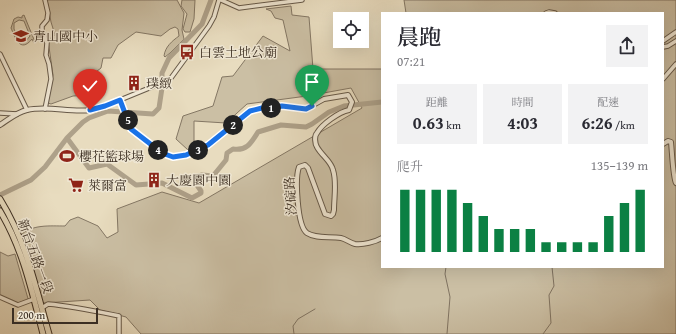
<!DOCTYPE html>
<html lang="zh-TW">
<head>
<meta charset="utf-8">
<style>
	body { margin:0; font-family:"Gentium Book Plus","Noto Serif TC",serif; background:#f2f2f3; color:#2b2b33; height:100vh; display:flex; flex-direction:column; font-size:15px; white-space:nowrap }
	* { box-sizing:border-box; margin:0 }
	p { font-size:13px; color:#7c7c81 }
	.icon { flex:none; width:22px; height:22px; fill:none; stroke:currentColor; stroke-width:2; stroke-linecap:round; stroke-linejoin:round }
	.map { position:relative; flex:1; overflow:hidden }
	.sheet { position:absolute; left:381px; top:12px; width:283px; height:256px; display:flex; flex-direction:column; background:#fff; border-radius:0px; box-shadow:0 4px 16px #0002 }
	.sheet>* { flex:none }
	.controls { position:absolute; left:333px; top:12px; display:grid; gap:8px }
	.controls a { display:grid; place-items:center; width:36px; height:36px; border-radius:0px; background:#fff; box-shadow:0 4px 16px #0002; font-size:20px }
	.scale { position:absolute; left:12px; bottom:10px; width:86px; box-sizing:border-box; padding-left:4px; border:2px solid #3c2f23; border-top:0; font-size:11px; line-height:14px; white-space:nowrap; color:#3c2f23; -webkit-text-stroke:3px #f0e8d5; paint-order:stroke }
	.pin { position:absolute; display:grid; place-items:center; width:34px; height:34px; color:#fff; margin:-41px -17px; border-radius:50% 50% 50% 0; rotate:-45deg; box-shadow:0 0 4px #0007 }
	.pin .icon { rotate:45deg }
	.km { position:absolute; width:20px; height:20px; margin:-10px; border-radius:50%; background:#222; color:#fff; font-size:11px; line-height:20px; text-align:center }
	.round { display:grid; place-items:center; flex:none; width:42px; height:42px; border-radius:0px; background:#f2f2f3 }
	.summary { display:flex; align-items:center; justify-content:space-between; height:68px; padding:0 16px }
	h1 { font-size:22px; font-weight:600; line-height:30px }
	.stats { display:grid; grid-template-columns:repeat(3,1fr); gap:6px; height:68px; padding:4px 16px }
	.stats div { display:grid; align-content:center; border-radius:0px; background:#f2f2f3; text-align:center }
	.stats b { font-size:17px; font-weight:600 }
	.stats small { font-size:11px; font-weight:400 }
	.stats p { font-size:11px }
	.chart { height:112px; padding:8px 16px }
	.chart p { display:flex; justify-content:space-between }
	.chart svg { width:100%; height:72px; margin-top:4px; stroke:#0b8043; stroke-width:6 }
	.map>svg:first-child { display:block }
	.green { fill:#cbbfa4; stroke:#847764; fill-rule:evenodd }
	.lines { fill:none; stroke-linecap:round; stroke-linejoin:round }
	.stream { stroke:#807361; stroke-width:1 }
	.river { stroke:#aea18a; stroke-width:5 }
	.minor-casing { stroke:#675a4a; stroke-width:5.5 }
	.tertiary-casing { stroke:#675a4a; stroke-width:6 }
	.primary-casing { stroke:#3c2f23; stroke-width:7 }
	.minor { stroke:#f0e8d5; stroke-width:3.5 }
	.tertiary { stroke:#f0e8d5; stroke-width:4 }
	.primary { stroke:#e8dcbf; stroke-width:5 }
	.route-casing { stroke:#fff; stroke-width:8 }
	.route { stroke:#1a73e8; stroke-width:5 }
	.labels { text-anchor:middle; stroke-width:3; stroke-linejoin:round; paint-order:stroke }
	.poi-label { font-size:13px; fill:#3c2f23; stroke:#f0e8d5; text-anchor:start }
	.street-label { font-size:13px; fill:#3c2f23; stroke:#f0e8d5 }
</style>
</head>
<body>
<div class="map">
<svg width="676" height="334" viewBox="0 0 676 334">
	<rect width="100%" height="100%" fill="#e8dcbf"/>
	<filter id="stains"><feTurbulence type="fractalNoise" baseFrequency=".005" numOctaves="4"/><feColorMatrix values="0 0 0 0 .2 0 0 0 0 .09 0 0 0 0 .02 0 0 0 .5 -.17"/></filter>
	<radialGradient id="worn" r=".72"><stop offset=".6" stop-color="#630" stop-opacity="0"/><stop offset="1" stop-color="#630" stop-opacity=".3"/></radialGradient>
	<!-- green -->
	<path class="green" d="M47,0H177L184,13L182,30L184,39L170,53L165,57L164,56C165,47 172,41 179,36L178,29L175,27L170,29L161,36L136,32L118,45L111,58H103L101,68L92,75L93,89L90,95L73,96L51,104L48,103V100L53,75L48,40L55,35L51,22Z
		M182,0H195L194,19L190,32H185L183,29L187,14L181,6Z
		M404,0H676V334H141L126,317L100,310L90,300L44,303L39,298L20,236C31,224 50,226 65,226L70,220L78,217L98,226L107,238L118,232L117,209L162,192L199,203L362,108L351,88L307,96L247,104L226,123L194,121V141L188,150L176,139L183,116L213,106L222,77L233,76L263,36L290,51L283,20L275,18L271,11L266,9L291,6L292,15L309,17L313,69H382V267H663V13H406Z
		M24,15L35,42L34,43L32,39C20,54 15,37 11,28L14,19L18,17L22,18V16ZM19,20L24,21L30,36L25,42L19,40L14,29V23Z
		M0,252L8,256L15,254L29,302L18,305L0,297Z"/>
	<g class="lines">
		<!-- stream -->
		<path class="stream" d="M446,267L445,274L450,297L447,334
			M294,334L293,326L298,319L315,309
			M543,334L551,323L549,295L554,286L552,267"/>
		<!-- river -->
		<path class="river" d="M67,138L89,168L107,164L136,185L162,183L192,198L201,193V191L193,179L195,177L202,175L213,176L226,160L227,153L233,149C247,151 251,143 258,132L281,125L306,127L312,124L329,112L344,106L382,102
			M0,195L31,180L45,167L67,138L83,122L89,118L108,111L153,114L159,108L162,88V73L169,58L202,24L211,0"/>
		<!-- minor casing -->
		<g class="minor-casing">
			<path id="minor" d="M221,0L239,8L302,0
				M546,13L549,12L555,13
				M663,41L676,32
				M663,47L668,46L676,41
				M0,54L27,110
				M663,79L676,64
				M120,100L159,84L171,78L209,26L214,17L219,0
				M45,109L51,79L49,64L46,55L47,43L42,31V26L47,20L48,13L45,0
				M0,113L17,114
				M0,297L18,305L34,299
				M42,308L48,304C72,306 95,311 119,316V334"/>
		</g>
		<!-- tertiary casing -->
		<g class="tertiary-casing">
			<path id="tertiary" d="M0,125C8,120 17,112 27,110C48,105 70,113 91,110C102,109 111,104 120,100L131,129L162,153L173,157L186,155L208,145L250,111L262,108H269L282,106L306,109L324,99L348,95L352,102L349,110C339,112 322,124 317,133C314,136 315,144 317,147C322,156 331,161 333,170C337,182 334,197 334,210L333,214L331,216L325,214L308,168L305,165L299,167C295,178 297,226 307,233C316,239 330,236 341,238C346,239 350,243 355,244C363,245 375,242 382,238
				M663,144L668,141L671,142C672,151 673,178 676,183"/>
		</g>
		<!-- primary casing -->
		<g class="primary-casing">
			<path id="primary" d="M0,199C27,243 35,286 49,334
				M0,211C23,249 32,292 43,334"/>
		</g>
		<!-- minor -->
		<use href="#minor" class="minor"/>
		<!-- tertiary -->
		<use href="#tertiary" class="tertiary"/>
		<!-- primary -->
		<use href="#primary" class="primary"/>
	</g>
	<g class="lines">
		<!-- route casing -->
		<g class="route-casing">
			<path id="route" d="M90,110L105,106L120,100L131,129L162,153L173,157L186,155L208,145L250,111L262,108H269L282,106L306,109L312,106"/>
		</g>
		<!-- route -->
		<use href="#route" class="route"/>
	</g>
	<!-- icons -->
	<defs>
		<g id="school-bare" transform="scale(1.2)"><path d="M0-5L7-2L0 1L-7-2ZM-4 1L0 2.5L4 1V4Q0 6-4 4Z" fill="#8f2418" stroke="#f0e8d5" stroke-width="2.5" paint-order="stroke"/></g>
		<g id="bus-bare" transform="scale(1.2)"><path d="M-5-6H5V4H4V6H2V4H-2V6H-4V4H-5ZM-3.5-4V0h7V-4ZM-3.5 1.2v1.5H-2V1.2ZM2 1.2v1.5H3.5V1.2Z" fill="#8f2418" stroke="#f0e8d5" stroke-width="2.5" paint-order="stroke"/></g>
		<g id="building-bare" transform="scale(1.2)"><path d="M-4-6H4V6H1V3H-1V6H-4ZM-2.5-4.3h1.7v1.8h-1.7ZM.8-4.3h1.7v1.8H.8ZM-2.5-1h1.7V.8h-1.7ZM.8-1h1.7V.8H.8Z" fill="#8f2418" stroke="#f0e8d5" stroke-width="2.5" paint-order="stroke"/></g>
		<g id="stadium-bare" transform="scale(1.2)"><path d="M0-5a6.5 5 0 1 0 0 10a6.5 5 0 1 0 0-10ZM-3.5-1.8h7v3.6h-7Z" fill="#8f2418" stroke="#f0e8d5" stroke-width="2.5" paint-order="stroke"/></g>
		<g id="supermarket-bare" transform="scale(1.2)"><path d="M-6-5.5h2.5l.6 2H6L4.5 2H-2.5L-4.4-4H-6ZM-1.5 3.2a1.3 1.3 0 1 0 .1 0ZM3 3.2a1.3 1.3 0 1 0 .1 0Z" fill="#8f2418" stroke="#f0e8d5" stroke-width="2.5" paint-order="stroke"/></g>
	</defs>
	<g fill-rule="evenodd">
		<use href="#school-bare" x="21" y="36"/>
		<use href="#bus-bare" x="187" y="52"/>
		<use href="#building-bare" x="134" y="83"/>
		<use href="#stadium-bare" x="67" y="156"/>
		<use href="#building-bare" x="154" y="180"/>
		<use href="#supermarket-bare" x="76" y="185"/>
	</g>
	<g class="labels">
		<!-- poi labels -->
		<g class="poi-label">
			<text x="33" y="41">青山國中小</text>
			<text x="199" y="57">白雲土地公廟</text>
			<text x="146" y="88">璞緻</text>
			<text x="79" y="161">櫻花籃球場</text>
			<text x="166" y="185">大慶園中園</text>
			<text x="88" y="190">萊爾富</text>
		</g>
		<!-- street labels -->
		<g class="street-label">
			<text transform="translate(290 196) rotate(-94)" y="5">汐碇路</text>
			<text transform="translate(36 256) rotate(70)" y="5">新台五路一段</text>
		</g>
	</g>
	<rect width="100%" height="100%" filter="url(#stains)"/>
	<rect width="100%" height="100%" fill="url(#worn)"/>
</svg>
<div class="controls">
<a><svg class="icon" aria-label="locate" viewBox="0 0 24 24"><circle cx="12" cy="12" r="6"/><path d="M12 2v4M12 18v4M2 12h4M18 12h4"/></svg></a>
</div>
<div class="scale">200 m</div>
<div class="pin" style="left:312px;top:106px;background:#1e9e55"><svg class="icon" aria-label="arrive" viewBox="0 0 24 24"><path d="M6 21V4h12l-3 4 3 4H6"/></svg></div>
<div class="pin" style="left:90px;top:110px;background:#d93025"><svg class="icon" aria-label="check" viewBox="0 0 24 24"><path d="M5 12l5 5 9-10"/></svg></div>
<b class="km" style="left:271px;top:108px">1</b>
<b class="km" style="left:233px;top:125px">2</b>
<b class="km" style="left:198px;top:150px">3</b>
<b class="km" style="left:158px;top:150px">4</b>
<b class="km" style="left:128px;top:120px">5</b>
<section class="sheet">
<div class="summary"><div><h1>晨跑</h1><p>07:21</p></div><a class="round"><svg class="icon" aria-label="share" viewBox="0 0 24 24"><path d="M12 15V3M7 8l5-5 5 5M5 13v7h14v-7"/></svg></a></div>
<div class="stats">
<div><p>距離</p><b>0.63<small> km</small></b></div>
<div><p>時間</p><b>4:03</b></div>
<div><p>配速</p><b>6:26<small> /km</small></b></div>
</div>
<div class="chart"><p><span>爬升</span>135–139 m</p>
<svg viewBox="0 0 160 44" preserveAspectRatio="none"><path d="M5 44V6M15 44V6M25 44V6M35 44V6M45 44V14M55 44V22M65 44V30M75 44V30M85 44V30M95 44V38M105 44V38M115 44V38M125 44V38M135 44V22M145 44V14M155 44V6"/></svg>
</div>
</section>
</div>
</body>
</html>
